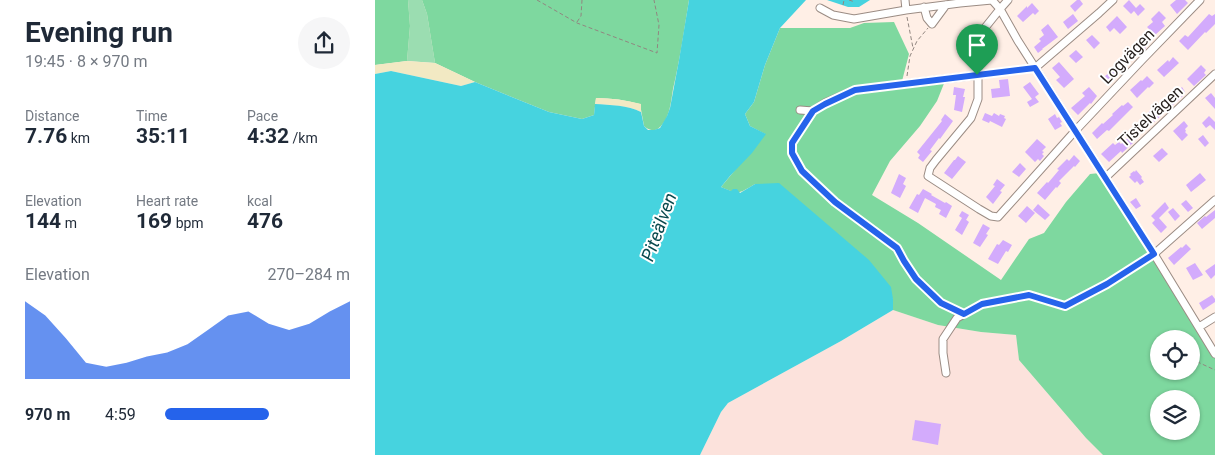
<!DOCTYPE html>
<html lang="en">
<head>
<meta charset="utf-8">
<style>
	body { margin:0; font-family:Roboto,sans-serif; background:#f6f6f7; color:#1f2937; height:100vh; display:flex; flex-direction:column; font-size:19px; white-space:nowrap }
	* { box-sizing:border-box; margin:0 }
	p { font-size:16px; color:#747a83 }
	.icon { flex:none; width:28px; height:28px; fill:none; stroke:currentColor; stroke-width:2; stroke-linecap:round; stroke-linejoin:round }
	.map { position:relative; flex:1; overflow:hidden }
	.details { display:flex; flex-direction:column; background:#fff; width:375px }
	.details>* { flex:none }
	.tools { position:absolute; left:775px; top:330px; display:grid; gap:10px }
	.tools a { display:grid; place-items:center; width:50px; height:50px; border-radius:50%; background:#fff; box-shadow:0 1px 4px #0004; font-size:25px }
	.pin { position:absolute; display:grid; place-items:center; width:42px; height:42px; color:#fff; margin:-51px -21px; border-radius:50% 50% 50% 0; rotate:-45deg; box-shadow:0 0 5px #0007 }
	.pin .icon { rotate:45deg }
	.round { display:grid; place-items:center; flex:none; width:52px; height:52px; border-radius:26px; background:#f6f6f7 }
	.headline { display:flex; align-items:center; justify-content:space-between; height:85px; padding:0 25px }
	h1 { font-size:28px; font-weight:700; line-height:38px }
	.metrics { display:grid; grid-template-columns:repeat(3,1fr); gap:8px; height:85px; padding:5px 25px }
	.metrics div { display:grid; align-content:center }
	.metrics b { font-size:21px; font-weight:700 }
	.metrics small { font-size:14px; font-weight:400 }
	.metrics p { font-size:14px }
	.chart { height:140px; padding:10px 25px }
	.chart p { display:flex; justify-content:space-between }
	.chart svg { width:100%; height:90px; margin-top:5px; fill:#2563eb; opacity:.7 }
	ul { padding:0 25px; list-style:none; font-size:16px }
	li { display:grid; grid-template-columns:80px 60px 1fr; align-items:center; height:38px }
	li i { height:12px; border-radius:6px; background:#2563eb }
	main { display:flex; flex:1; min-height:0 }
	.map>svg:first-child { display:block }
	.industrial { fill:#fce2dc }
	.green { fill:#9bddb1 }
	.forest { fill:#7ed89f; fill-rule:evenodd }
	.sand { fill:#f2e9c3 }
	.water { fill:#46d3df }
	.building { fill:#d3abfc }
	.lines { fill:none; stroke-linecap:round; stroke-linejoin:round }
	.minor-casing { stroke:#9b8c84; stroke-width:9 }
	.path { stroke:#918680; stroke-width:1; stroke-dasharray:4 2.5; stroke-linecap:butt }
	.minor { stroke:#fff; stroke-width:7 }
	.route-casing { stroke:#fff; stroke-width:10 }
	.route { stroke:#2563eb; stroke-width:6 }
	.labels { text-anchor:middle; stroke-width:4; stroke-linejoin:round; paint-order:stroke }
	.street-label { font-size:16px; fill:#241e1b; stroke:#fff }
	.water-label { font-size:18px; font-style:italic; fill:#09494e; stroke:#fff }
</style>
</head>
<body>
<main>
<section class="details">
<div class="headline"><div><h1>Evening run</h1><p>19:45 · 8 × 970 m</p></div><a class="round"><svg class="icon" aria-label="share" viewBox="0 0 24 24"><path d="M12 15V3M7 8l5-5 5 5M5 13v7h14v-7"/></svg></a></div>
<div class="metrics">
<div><p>Distance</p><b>7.76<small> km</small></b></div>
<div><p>Time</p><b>35:11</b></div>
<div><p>Pace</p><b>4:32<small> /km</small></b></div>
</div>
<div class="metrics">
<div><p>Elevation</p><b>144<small> m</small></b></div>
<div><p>Heart rate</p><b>169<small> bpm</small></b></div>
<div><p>kcal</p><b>476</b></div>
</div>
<div class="chart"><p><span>Elevation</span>270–284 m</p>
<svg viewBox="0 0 160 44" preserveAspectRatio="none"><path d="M0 44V6L10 13L20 24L30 36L40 38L50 36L60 33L70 31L80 27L90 20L100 13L110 11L120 17L130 20L140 17L150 11L160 6V44z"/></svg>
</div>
<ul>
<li><b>970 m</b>4:59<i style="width:56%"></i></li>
</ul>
</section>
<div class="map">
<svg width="840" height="455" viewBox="0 0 840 455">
	<rect width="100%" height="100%" fill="#ffefe6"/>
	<!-- industrial -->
	<path class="industrial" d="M518,310L563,325L606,332L641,335L644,360L711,438L728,455H325L346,412L353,403L466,341Z"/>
	<!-- green -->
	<path class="green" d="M33,0H47L52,14L60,63L32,61L35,26Z"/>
	<!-- forest -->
	<path class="forest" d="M0,0H33L35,26L32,61L0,65Z
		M47,0H314C309,30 305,60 298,89C296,101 295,117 286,126C281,132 274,131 269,126L265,104C251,100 236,98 221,98L219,115L207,119L174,112L100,82L60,63L52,14Z
		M519,22L534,54L526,85L570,81L562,101L545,126L515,161L497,195L543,223L626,280L654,239L669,233L691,202L715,174L725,173L840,356V455H728L711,438L644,360L641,335L606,332L563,325L518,310V299L380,184C363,194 364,195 346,187L390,134L375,126L370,114L379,102L390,65L405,28H475L489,23ZM784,339H816V371H784ZM784,399H816V431H784Z"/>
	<!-- sand -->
	<path class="sand" d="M32,61L60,63L100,82L86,86L16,71L0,74V65Z
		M221,98C236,98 251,100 266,104V112C253,105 235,105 220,104Z"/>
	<!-- water -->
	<path class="water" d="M314,0H431L405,28L390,65L379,102L370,114L375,126L391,134L377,153L355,176L346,187L356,191L358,189H362L365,193L380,184L404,183L494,260L516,287L518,299V310L466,341L353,403L346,412L325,455H0V74L16,71L86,86L100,82L174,112L207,119L219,115L220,104C235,105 253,105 266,112L269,126L273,130H279L285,128L292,116L295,108L304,60Z
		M452,0H495L484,7H473Z"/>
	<!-- building -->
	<path class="building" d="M702,0H705L708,4L700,12L695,6Z
		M754,0L761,8L765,4L770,9L763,16L759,11L756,14L748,6Z
		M801,0H810L813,3L802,14L795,5Z
		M657,3L664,11L660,15L658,13L648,22L642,16L652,6V8Z
		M784,11L791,18L787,22L790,26L780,35L772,27L778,22L776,19Z
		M698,14L703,21L693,29L688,22Z
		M834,14L837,16L840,14V24L831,33L830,32L813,50L804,41L810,35L813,37Z
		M742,16L752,27L745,34L739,28L735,32L731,27Z
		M673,24L683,37L667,49H668L663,53L659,47L666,41L664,39L669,35L666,30Z
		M717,35L725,43L719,49L711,40Z
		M764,41L771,48L763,56L757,49Z
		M701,50L708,57L701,63L694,56Z
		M798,57L804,63L789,77L782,70L793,60L794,62Z
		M684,62L699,79L689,88L681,80L685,77L677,68Z
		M826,65L831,70L829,73L831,75L819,86L812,79Z
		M737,70L742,75L733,84L728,78Z
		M772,76L779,83L774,88L773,87L762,98L755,90L766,80L767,81Z
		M633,79L635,96L617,98L616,89L625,88L624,80Z
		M655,82L664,94L660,97L664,102L655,107L652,102L657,99L648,87Z
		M579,87L590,89L588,97H590L587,112L579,110L581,95H578Z
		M714,87L722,96L716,104L715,103L703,115L696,108L710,96L707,93Z
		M807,87L810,92L807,95L808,96L779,122L772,114L780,106L784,109L793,100L791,98L801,89L803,91Z
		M836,93L840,98V109L830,98Z
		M753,102L758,107L734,131L732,130L722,139L717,133L727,123L728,124L738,115L737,114L747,105L748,106Z
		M610,113L617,116L619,113L624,116L625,114L630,116L629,118L631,119L627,127L615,121L614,123L607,120Z
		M570,114L578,121L565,139L564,138L555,150L557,151L548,162L543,158L545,155L542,152L567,121L566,120Z
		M680,114L682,118L684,117L687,122L685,123L687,126L680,130L673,119Z
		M834,116L840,122V130L835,125L831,128L827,123Z
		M809,121L813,126L810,129L811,131L810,132L813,135L807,141L798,131Z
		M762,123L768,130L756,141L758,143L747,153L746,151L734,162L726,154L738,143L740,145L744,142L746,144L756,135L753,132Z
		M828,135L834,143L830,147L823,139Z
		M662,139L671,147L667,151L669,152L667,154L669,156L665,161L663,159L660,162L650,152Z
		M787,148L793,154L784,162L778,156Z
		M699,155L705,161L700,167L699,166L684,181L686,183L682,188L681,187L670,200L662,193L672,182L673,183L684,170L682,169L692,159L694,161Z
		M583,156L591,162L577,179L569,173L579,160H580Z
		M645,163L651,169L644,177L637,172Z
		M761,170L767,177L766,178L769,182L765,185L762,181L760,183L754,177L756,175L755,174L759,171L760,172Z
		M825,173L831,180L816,192L811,185Z
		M524,174L531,178L528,184L531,186L525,198L516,193Z
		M622,179L630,185L625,191L627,192L618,204L611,197L620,186L618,185Z
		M548,189L557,194L556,195L570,203L571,202L577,206L571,218L564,214L566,210L560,207L561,204L550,198L543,213L534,208L542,194L544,195Z
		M761,198L766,206L761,209L755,202Z
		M811,200L818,208L813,212L806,204Z
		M790,202L794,208L784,218L792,227L786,233L777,223L780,220L776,216Z
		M663,204L675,215L670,220L658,210Z
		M652,206L660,213L651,223L643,216Z
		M798,208L805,216L800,221L793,212Z
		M840,210V218L827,229L822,223L830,216L831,217Z
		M587,211L594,215L591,220L590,219L594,222L587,235L580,230L587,218L584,216Z
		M608,224L615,228L611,234L613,235L605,247L598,243Z
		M628,240L637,245L633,252L631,251L623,264L613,259L622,244L624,245Z
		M811,244L816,249L799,265L793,258L806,247L807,248Z
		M820,263L828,275L818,280L811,268Z
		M840,264V275L836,279L830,271Z
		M837,295L840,299V302L828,310L824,303Z
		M540,420L566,424L563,445L537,440Z"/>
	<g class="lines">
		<!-- minor casing -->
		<g class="minor-casing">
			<path id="minor" d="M530,0L531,10
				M633,0L625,9L609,29L603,55V99L596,118L561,160L555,168L553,176L604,209L616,216L623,217L700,131L766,61L825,0
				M549,7L552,18L557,24L571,5
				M445,8L458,15L479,19L531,10L585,3L617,0L625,9L643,41L779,254L840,354
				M660,68L724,13L738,0
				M425,110L438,111L450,103L480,90L603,75
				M730,178L840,74
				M824,327L840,317
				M571,373L568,353V339L582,318L607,304L654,295L690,306L732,284L779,254L840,200"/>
		</g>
		<!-- path -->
		<path class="path" d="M162,0L202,23L282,53L284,25L279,0
			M474,0L480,2
			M468,5L469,0
			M532,17L538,48
			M202,22L206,16L207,0
			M609,74L652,69
			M532,76L535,56L542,41L553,28
			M433,118L417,143V153L427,171L461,201L522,248L529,261L541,279L552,291L566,303L581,311
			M816,359L840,370"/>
		<!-- minor -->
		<use href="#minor" class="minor"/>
	</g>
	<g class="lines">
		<!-- route casing -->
		<g class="route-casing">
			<path id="route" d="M660,68L779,254L732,284L690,306L654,295L607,304L589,314L566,303L541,279L529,261L522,248L460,202L427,171L417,153V143L438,111L450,104L480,90Z"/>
		</g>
		<!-- route -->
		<use href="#route" class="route"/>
	</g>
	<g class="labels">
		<!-- street labels -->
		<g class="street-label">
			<text transform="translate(752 56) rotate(-46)" y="6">Logvägen</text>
			<text transform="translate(775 116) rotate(-43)" y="6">Tistelvägen</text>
		</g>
		<!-- water labels -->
		<g class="water-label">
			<text transform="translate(284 227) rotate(-70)" y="6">Piteälven</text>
		</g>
	</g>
</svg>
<div class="tools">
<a><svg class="icon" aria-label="locate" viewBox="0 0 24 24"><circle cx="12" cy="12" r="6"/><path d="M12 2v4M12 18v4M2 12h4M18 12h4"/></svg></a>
<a><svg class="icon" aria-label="layers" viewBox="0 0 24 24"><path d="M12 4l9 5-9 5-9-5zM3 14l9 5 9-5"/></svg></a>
</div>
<div class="pin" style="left:602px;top:75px;background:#1e9e55"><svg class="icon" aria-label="arrive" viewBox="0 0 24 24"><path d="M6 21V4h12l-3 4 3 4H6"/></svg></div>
</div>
</main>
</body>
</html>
